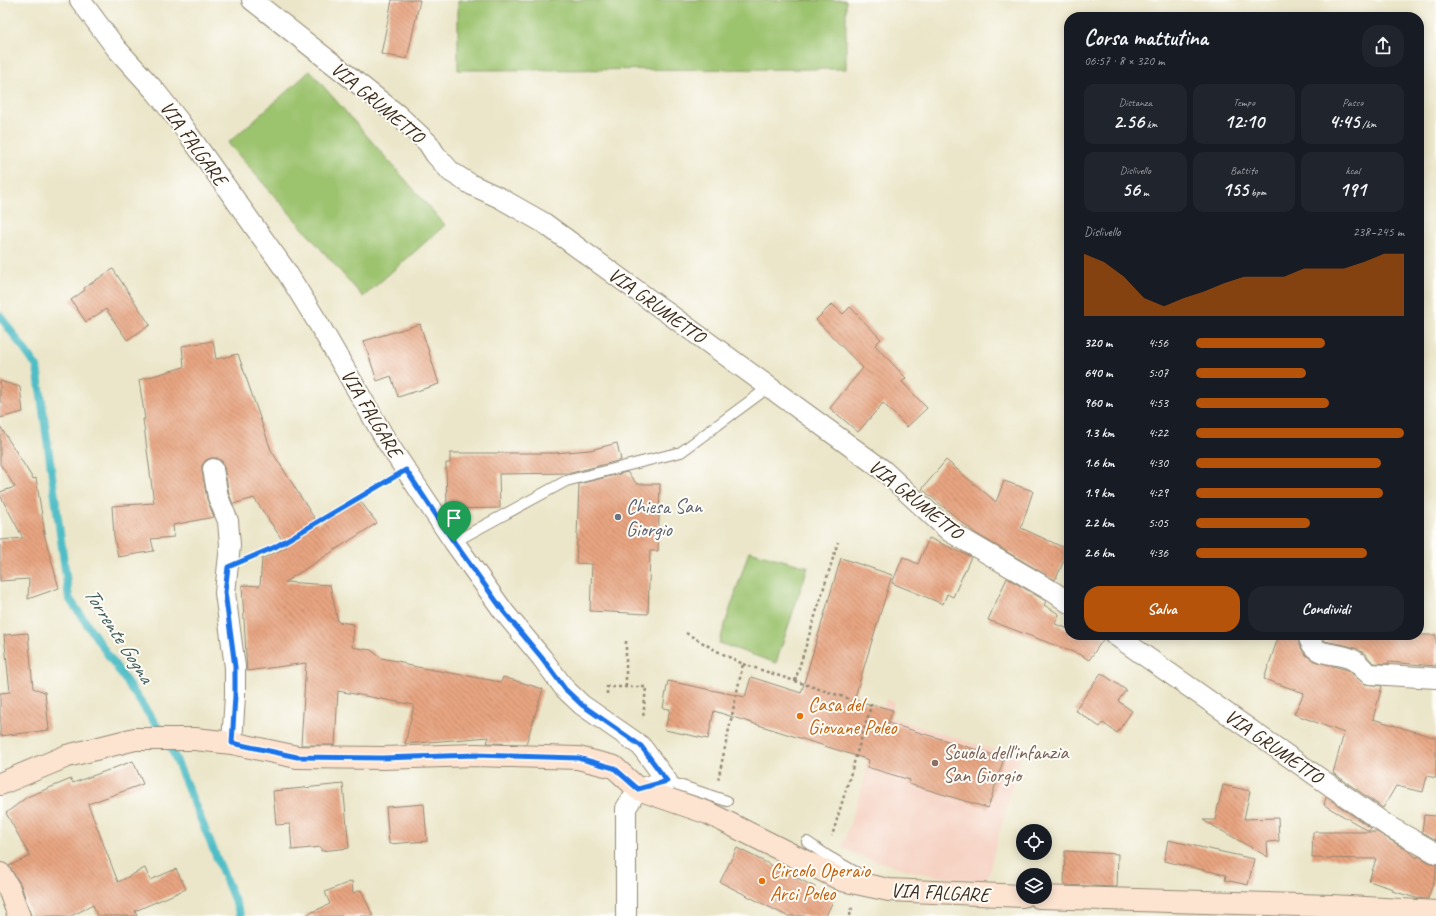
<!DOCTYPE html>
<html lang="it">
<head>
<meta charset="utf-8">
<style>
	body { margin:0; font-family:Caveat,sans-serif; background:#20242c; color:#f1f3f6; height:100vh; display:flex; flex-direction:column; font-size:15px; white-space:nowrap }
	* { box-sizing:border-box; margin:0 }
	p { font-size:13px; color:#9ea1a6 }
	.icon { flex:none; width:22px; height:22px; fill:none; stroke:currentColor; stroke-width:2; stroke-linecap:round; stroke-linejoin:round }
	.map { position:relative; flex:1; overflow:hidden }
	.side { position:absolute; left:1064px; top:12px; width:360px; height:628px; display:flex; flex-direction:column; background:#171b24; border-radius:16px; box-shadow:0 2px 10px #0003 }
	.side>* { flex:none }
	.controls { position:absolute; left:1016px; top:824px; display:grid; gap:8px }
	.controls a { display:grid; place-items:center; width:36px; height:36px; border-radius:50%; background:#171b24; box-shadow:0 2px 10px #0003; font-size:20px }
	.pin { position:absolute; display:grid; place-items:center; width:34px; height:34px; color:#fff; margin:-41px -17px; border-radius:50% 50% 50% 0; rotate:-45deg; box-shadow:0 0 4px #0007 }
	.pin .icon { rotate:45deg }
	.round { display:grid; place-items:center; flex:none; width:42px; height:42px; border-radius:16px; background:#20242c }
	.head { display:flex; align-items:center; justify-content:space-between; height:68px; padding:0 20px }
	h1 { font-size:22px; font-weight:600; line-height:30px }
	.figures { display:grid; grid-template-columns:repeat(3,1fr); gap:6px; height:68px; padding:4px 20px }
	.figures div { display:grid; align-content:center; border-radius:10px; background:#20242c; text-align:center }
	.figures b { font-size:20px; font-weight:600 }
	.figures small { font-size:11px; font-weight:400 }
	.figures p { font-size:11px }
	.chart { height:112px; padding:8px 20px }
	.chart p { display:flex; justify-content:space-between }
	.chart svg { width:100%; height:72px; margin-top:4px; fill:#b45309; opacity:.7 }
	.button { display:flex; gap:8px; margin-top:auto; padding:8px 20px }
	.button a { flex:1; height:46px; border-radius:16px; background:#b45309; color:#fff; font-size:16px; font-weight:600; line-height:46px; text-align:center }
	.button a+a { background:#20242c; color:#f1f3f6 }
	ul { padding:0 20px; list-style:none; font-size:13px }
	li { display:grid; grid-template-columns:64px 48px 1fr; align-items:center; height:30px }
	li i { height:10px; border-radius:5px; background:#b45309 }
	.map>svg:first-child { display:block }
	.built { fill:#f6d2c3 }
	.pitch { fill:#9cc36e; stroke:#6c7646 }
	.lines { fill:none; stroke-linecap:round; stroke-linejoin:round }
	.stream { stroke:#4fbdc6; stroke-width:8 }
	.building { fill:url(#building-back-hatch) }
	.lane-casing { stroke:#938874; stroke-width:12 }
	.street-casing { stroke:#938874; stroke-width:22 }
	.secondary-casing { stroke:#938874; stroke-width:24 }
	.path { stroke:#938874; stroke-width:2.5; stroke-dasharray:3 3; stroke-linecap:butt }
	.lane { stroke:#fff; stroke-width:10 }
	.street { stroke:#fff; stroke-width:20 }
	.secondary { stroke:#fde4d1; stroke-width:22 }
	.route-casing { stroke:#fff; stroke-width:8 }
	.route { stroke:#1a73e8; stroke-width:5 }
	.worship-dot { fill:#6b7280; stroke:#fdfcf7; stroke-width:1.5 }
	.food-dot { fill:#e8710a; stroke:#fdfcf7; stroke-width:1.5 }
	.education-dot { fill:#8d6e63; stroke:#fdfcf7; stroke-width:1.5 }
	.labels { text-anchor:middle; stroke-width:4; stroke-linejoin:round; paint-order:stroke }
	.street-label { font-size:20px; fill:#3b2a1e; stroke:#fdfcf7 }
	.worship-label { font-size:20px; fill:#5b616d; stroke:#fdfcf7; text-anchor:start }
	.food-label { font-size:20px; fill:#c56008; stroke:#fdfcf7; text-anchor:start }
	.education-label { font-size:20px; fill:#785e54; stroke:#fdfcf7; text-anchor:start }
	.water-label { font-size:21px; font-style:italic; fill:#425d59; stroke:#fdfcf7 }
</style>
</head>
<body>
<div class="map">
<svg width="1436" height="916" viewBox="0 0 1436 916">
	<defs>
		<pattern id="building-back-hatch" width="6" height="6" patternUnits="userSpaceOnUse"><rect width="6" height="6" fill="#e7a481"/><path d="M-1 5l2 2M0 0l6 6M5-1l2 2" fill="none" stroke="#bc8669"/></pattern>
	</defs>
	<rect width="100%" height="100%" fill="#fdfcf7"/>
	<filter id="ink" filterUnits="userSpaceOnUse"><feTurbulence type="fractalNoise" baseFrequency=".025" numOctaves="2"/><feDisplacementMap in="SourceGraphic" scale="8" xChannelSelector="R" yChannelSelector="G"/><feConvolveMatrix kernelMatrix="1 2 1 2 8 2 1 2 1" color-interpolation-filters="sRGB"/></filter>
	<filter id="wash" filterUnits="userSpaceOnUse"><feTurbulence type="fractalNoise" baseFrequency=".012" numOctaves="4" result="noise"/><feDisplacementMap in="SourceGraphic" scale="16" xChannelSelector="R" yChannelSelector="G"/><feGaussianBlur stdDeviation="0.9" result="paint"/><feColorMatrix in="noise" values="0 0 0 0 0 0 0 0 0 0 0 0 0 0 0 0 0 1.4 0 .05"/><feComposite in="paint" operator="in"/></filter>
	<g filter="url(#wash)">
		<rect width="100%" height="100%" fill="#ebe6c9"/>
		<!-- built -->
		<path class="built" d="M886,700L894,702L889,717L1020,758L986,882L933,876L874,861L842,848L866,775L867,759Z"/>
		<!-- pitch -->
		<path class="pitch" d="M458,0H846V69L458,70Z
			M310,71L445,225L363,297L228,143Z
			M749,551L808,567L776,663L719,643Z"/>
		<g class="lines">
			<!-- stream -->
			<path class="stream" d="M0,316L37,367L69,598L170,745L241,916"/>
		</g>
		<g id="blocks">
			<!-- building -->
			<path class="building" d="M392,0H420L407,59L381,54Z
				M113,269L150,325L127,340L106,309L86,322L71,300L85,290L84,288Z
				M832,304L843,314L850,307L881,339L875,345L906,378L902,382L927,408L907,427L883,403L858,432L830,408L863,368L816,320Z
				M420,324L439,384L398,397L391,376L377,381L364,341Z
				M213,341L216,359L238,354L271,450L318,524L358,498L377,523L285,582L330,585L338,622L354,624L352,647L371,650L381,658L402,662L406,665L501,682L503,677L543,689L526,744L487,743L489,737L405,744L414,705L338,691L335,745H301L306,663L247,671L242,585L260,586L262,559L287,547L254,498L233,504L229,494L224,467L222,461L217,458H211L206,460L202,465V471L207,499L214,517L173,525L174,537L151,539L154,551L118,557L114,536L112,506L154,503L143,419H145L139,380L184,367L182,346Z
				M0,381L20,387L23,412L0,418Z
				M0,426L33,479L36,478L45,534L43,530L59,588L28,599L29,579L0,581V540L23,538L0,495V492L15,487L0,464Z
				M617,443L621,460L571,473L499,474L500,508L447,509L446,463H450V453H555L590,450Z
				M946,460L996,502L1004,481L1033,491L1021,528L1069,550L1055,580L975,533L922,489Z
				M627,472L637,484H660L658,551H650L648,614L590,611L592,564L576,563L579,484Z
				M929,538L971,557L953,597L947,594L943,604L892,583L903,557L918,564Z
				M841,558L892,575L854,700L893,710L888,723L1004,758L988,808L909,784L910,780L867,767L869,760L714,711L708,739L665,730L670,709L663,708L668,681L745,697L751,677L801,693Z
				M1007,578L1046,601L1044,605L1059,614L1055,624L1069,629V635H1104V638L1089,660L1081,655L988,620Z
				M28,633L33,688L45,692L49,730L0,736V693L10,692L4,635Z
				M1279,635H1294L1297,638L1302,650L1306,655L1314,661L1348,670L1365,684L1382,686L1373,719L1436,738V778L1427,776L1423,792L1396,786L1383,808L1333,773L1344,733L1294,714L1304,693L1264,679Z
				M1324,635H1436V666L1388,662V664L1373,663L1365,654L1358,649L1349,646L1325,641L1323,640Z
				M1101,673L1126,690L1118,701L1132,711L1117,733L1103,723L1100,727L1075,710Z
				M133,761L143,784L88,804L118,882L145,868L150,880L176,869L186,889L135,911L137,916H97L93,905L71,916H31L21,885L9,866L30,856L6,813L27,797L71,779L73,783Z
				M343,784L349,848L321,851V847L292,850L290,824L276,825L273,791Z
				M1223,785L1250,791L1244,819L1278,818L1279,841L1267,842L1268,857L1203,820H1215Z
				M1326,797L1371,828L1369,831L1324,805Z
				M424,804L427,841L389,844L386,807Z
				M1424,815L1436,816V840L1422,832Z
				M1313,832H1377L1410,852L1417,858L1418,856L1430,863L1436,864V874L1428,899L1416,898L1392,891L1393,889L1369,881L1376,859L1312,858Z
				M1168,840L1254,859L1248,885L1225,880L1226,875L1164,861Z
				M737,848L815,887L813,892L833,901L826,916H787L720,882Z
				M1065,851L1118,854L1117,887L1064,885Z
				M352,881L353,893L361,890L373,916H303L330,904L325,892Z"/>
		</g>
	</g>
	<g filter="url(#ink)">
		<use href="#blocks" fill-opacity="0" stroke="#938874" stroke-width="1"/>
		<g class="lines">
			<!-- lane casing -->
			<g class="lane-casing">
				<path id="lane" d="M454,542L566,481L681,452L769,387
					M667,781L727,801
					M807,842L826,855L866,878"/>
			</g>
			<!-- street casing -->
			<g class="street-casing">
				<path id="street" d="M80,0L116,48L156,92L179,121L286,271L320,326L387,442L454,542L504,612L542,658L565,689L582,705L641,746L667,781L638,789L626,808V916
					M252,0L398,115L428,143L435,154L451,172L472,185L500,198L544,223L883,470L949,531L1055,593L1069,603
					M213,469L218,497L228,521L230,545L225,593L235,667V696L232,743
					M1115,635L1388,826L1436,853
					M1308,635C1314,660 1335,650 1353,660C1360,663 1363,671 1370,674L1436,678"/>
			</g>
			<!-- secondary casing -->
			<g class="secondary-casing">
				<path id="secondary" d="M0,784L67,756L135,739H195L232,743L297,757L383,758L475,755L578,758L614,767L638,789L708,813L842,880L889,890L1023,896
					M0,874L9,889L19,916
					M1039,897L1331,906L1436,912"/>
			</g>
			<!-- path -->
			<path class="path" d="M252,557L275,547L386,482
				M686,633L717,651L743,664L718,780
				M626,641V687
				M743,664L871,706L832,836
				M795,681L838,542
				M607,694V687H646L643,719
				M850,916L851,909H853"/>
			<!-- lane -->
			<use href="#lane" class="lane"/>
			<!-- street -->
			<use href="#street" class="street"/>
			<!-- secondary -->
			<use href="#secondary" class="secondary"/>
		</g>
	</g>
	<g class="lines" filter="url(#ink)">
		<!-- route casing -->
		<g class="route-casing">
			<path id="route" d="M406,470L454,542L504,612L542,658L565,689L582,705L641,746L667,781L638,789L614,768L578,758L475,755L382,758L297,757L232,743L235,696V667L225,592L228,567L275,547Z"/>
		</g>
		<!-- route -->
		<use href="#route" class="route"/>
	</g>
	<!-- markers -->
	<circle class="worship-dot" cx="618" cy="517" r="4"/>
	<g class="food-dot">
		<circle cx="800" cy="716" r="4"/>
		<circle cx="762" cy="881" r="4"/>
	</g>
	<circle class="education-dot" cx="935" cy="763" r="4"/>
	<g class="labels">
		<!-- street labels -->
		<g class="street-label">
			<text transform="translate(378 102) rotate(40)" y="7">VIA GRUMETTO</text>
			<text transform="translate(194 143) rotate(54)" y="7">VIA FALGARE</text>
			<text transform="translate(657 305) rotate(36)" y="7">VIA GRUMETTO</text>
			<text transform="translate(372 413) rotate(59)" y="7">VIA FALGARE</text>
			<text transform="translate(916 499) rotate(39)" y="7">VIA GRUMETTO</text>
			<text transform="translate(1274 746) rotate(35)" y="7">VIA GRUMETTO</text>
			<text transform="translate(940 892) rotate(3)" y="7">VIA FALGARE</text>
		</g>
		<!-- worship labels -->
		<g class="worship-label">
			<text x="626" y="513">Chiesa San<tspan x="626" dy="23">Giorgio</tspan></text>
		</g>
		<!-- food labels -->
		<g class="food-label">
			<text x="808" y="711">Casa del<tspan x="808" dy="23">Giovane Poleo</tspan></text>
			<text x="770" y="877">Circolo Operaio<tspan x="770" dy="23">Arci Poleo</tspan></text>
		</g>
		<!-- education labels -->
		<g class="education-label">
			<text x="943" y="759">Scuola dell'infanzia<tspan x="943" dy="23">San Giorgio</tspan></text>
		</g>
		<!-- water labels -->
		<g class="water-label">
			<text transform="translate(119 635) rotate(57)" y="7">Torrente Gogna</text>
		</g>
	</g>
</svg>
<div class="controls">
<a><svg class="icon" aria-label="locate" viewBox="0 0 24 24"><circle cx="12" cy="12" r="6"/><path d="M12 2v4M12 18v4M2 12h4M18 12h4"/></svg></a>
<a><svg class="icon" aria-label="layers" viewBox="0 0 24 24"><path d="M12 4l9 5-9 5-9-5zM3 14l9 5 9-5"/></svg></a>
</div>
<div class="pin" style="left:454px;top:542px;background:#1e9e55"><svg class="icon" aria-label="arrive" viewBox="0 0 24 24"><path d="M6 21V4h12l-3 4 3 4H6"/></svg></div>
<section class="side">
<div class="head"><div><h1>Corsa mattutina</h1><p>06:57 · 8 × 320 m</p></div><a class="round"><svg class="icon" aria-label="share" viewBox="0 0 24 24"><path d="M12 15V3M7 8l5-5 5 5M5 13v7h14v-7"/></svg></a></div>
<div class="figures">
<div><p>Distanza</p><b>2.56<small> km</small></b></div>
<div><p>Tempo</p><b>12:10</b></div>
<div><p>Passo</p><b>4:45<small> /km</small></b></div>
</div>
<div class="figures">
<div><p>Dislivello</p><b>56<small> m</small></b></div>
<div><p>Battito</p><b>155<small> bpm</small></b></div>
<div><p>kcal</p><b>191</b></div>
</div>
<div class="chart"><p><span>Dislivello</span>238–245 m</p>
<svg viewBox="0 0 160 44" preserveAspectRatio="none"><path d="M0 44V6L10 11L20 20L30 33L40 38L50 33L60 29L70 24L80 20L90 20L100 20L110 15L120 15L130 15L140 11L150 6L160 6V44z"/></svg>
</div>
<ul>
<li><b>320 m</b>4:56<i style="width:62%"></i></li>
<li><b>640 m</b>5:07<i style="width:53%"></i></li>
<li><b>960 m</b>4:53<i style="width:64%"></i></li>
<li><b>1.3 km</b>4:22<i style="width:100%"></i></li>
<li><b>1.6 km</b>4:30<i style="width:89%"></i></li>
<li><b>1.9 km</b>4:29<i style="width:90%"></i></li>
<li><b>2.2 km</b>5:05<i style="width:55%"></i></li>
<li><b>2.6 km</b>4:36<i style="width:82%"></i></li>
</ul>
<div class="button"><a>Salva</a><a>Condividi</a></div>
</section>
</div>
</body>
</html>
